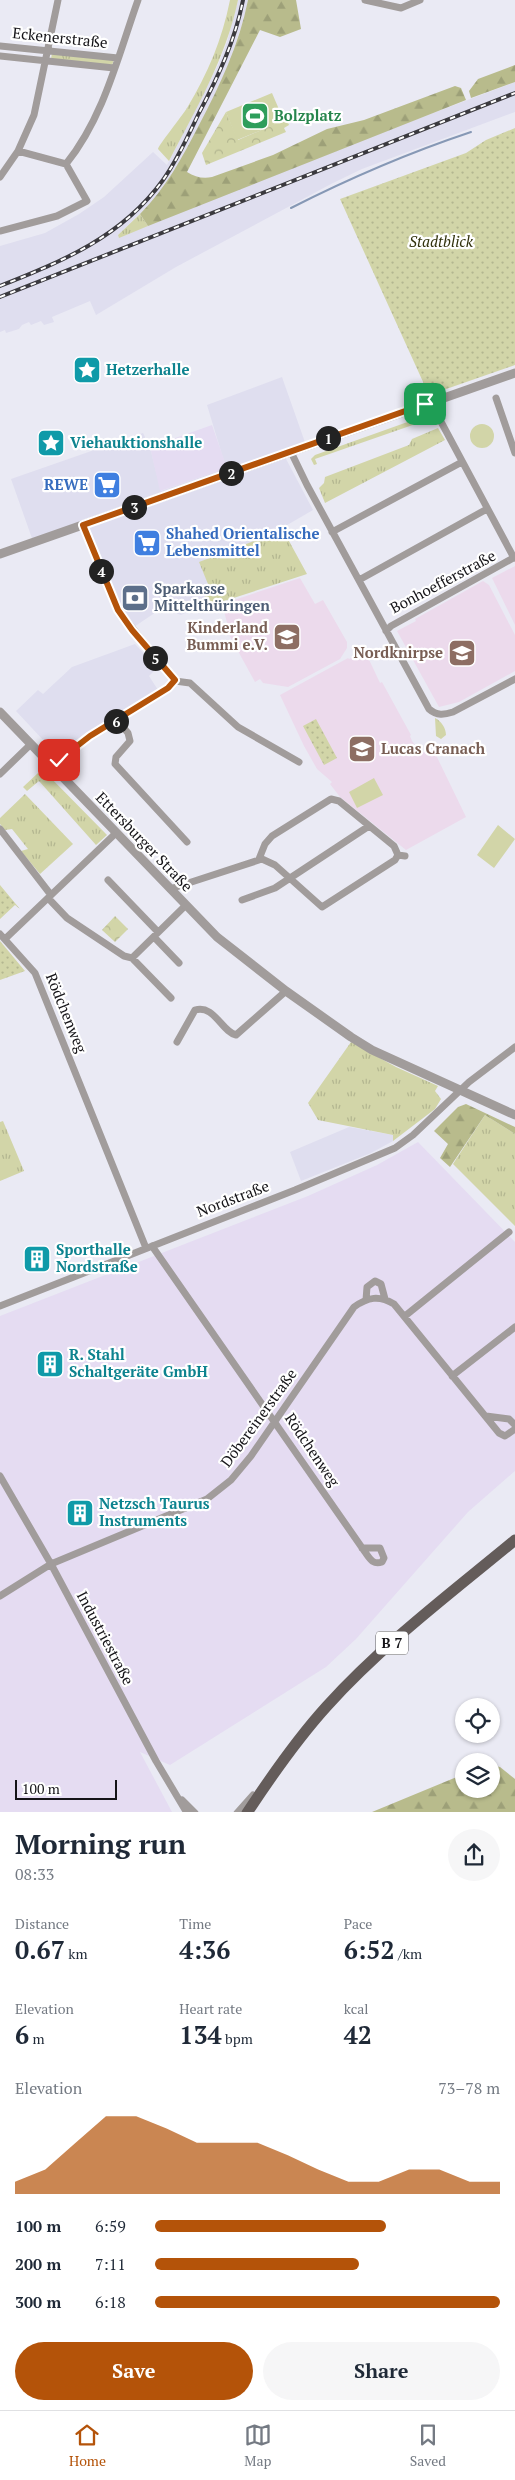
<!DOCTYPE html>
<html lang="en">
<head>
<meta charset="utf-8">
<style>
	body { margin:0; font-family:"PT Serif",serif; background:#f6f6f7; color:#1f2937; height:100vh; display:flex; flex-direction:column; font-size:19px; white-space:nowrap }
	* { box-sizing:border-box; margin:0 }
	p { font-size:16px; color:#747a83 }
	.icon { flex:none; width:28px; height:28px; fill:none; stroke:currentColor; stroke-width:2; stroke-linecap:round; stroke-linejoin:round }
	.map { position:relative; height:1812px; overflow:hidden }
	.side { display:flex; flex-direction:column; background:#fff; flex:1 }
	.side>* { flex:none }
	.tools { position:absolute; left:455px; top:1698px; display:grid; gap:10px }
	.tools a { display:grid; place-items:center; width:45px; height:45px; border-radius:50%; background:#fff; box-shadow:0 1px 4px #0004; font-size:25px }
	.scale { position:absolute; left:15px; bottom:12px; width:102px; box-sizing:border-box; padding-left:5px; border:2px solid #151418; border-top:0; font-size:14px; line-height:18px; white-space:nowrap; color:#151418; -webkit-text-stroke:4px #fff; paint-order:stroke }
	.pin { position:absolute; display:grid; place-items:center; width:42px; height:42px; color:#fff; margin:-21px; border-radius:10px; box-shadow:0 2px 8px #0006 }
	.km { position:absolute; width:25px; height:25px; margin:-12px; border-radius:50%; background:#222; color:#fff; font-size:14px; line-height:25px; text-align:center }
	.round { display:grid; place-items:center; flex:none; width:52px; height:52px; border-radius:26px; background:#f6f6f7 }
	.headline { display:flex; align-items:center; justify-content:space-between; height:85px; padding:0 15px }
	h1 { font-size:28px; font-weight:700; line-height:38px }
	.figures { display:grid; grid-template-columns:repeat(3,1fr); gap:8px; height:85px; padding:5px 15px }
	.figures div { display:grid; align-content:center }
	.figures b { font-size:25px; font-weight:700 }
	.figures small { font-size:14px; font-weight:400 }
	.figures p { font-size:14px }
	.chart { height:140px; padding:10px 15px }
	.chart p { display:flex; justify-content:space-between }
	.chart svg { width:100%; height:90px; margin-top:5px; fill:#b45309; opacity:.7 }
	.primary-button { display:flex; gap:10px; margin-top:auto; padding:10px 15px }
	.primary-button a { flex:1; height:58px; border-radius:30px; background:#b45309; color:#fff; font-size:20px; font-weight:700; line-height:58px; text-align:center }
	.primary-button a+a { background:#f6f6f7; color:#1f2937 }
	ul { padding:0 15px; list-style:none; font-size:16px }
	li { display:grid; grid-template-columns:80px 60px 1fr; align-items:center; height:38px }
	li i { height:12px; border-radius:6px; background:#b45309 }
	.tab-bar { display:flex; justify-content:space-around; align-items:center; height:70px; border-top:1px solid #e0e1e3; background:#fff; font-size:14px; color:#747a83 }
	.tab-bar a { display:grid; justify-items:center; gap:2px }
	.tab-bar .current { color:#b45309 }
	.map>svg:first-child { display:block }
	.built { fill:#dfdeef }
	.industrial { fill:#e5dcf2 }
	.education { fill:#ecdaec }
	.grass { fill:url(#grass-tufts) }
	.forest { fill:url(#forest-firs) }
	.park { fill:url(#park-crowns) }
	.garden { fill:url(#garden-dots) }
	.pitch { fill:#d2d5a8 }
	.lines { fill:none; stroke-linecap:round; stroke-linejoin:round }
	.stream { stroke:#8698b5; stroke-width:2 }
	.minor { stroke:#a19c9b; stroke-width:7 }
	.tertiary { stroke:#a19c9b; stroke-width:9 }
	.primary { stroke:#645c5a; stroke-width:11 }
	.rail-casing { stroke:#3b3a3f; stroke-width:4 }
	.rail { stroke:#fff; stroke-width:2; stroke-dasharray:5.5; stroke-linecap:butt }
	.route-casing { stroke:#fff; stroke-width:10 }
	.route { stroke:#b45309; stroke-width:6 }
	.labels { text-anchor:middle; stroke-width:4.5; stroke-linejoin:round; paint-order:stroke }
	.shield { fill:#fff; stroke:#5b5a5d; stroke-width:1 }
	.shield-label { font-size:14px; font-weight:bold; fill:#151418 }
	.street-label { font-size:15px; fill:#151418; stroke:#fff }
	.leisure-label { font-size:15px; font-weight:bold; fill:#27864d; stroke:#fff; text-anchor:start }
	.park-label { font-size:15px; font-style:italic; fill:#31310c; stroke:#fff }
	.culture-label { font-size:15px; font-weight:bold; fill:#0d838f; stroke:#fff; text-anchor:start }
	.shop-label { font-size:15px; font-weight:bold; fill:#366cbe; stroke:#fff; text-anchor:end }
	.service-label { font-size:15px; font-weight:bold; fill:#4e5e75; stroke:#fff; text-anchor:start }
	.education-label { font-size:15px; font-weight:bold; fill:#785e54; stroke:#fff; text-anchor:end }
</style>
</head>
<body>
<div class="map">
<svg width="515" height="1813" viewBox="0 0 515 1813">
	<defs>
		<pattern id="grass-tufts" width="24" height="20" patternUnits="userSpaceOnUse" patternTransform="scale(1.25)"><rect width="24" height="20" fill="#d2d5a8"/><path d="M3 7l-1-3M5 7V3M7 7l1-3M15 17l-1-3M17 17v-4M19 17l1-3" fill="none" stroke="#b3b690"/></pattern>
		<pattern id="forest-firs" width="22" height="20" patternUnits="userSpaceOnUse" patternTransform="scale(1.25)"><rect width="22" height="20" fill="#b8bb8c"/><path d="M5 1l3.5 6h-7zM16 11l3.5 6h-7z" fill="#9da078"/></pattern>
		<pattern id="park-crowns" width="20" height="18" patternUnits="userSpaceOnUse" patternTransform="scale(1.25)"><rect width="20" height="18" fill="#d2d5a8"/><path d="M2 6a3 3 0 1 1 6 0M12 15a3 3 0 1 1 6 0" fill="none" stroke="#b3b690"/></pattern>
		<pattern id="garden-dots" width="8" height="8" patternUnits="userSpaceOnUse" patternTransform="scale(1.25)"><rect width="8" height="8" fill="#d2d5a8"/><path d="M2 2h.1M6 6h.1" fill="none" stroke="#b3b690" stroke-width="1.8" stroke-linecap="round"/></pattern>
	</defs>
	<rect width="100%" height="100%" fill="#eaeaf4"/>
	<!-- built -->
	<path class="built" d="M238,0H248L244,19L227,69L212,101L177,168L160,194L118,235L119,237L330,152L515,82V112L362,169L331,184L176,267L96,315L90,301L52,317L54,322L44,325L41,321L31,325L29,322L22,325L19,329L6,333L5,330L0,332V246L45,233L79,214L104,197L153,152L167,165L218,65L227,42Z
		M282,377L307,448L285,457L313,510L282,528L283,530L200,562L210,589L199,606L181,615L162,608L128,631L111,604L80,530L34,544L11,479L143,433L150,447L161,491L226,468L207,405Z
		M135,644L157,668L149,676L158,690L83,736L58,756L16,711L38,690L43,694L72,667Z
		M349,1127L393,1135V1141L371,1153L301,1181L290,1152Z"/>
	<!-- industrial -->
	<path class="industrial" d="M212,425L227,468L160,491L150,447Z
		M418,1142L515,1242V1471L468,1512L356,1639L326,1667L170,1765L140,1752L172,1812L0,1813V1316L308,1196L377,1165Z"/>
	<!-- education -->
	<path class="education" d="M515,566V625L492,578Z
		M300,578L315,604L323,600L347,642V648L340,659L288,687L263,683L260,679L255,682L227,631L228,626L222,604Z
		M483,581L489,585L515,635V671L459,702L439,707L397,631L416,621L415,619Z
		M365,651L380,683L382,682L411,735L410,736L412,741L420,752L435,753L466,817L406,850L340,797L330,784L332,782L317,769L304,746L280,695L348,658L349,659Z"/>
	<!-- grass -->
	<path class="grass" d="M230,0H238C226,58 196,109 169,161L158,149C158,146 182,116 187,108C208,73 222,40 230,0Z
		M52,53L114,60L112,65L51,59Z
		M140,214L148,226L119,238L118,235Z
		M430,414L434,417L429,425L427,420L315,459L317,464L314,465L311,459L315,455Z
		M438,428L445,440L325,503L319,488L324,483L325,477L409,445L412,439Z
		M283,530L307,574L215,604L199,606L210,589L199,562Z
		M435,718C441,721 446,728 446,735L441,739L436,736Z
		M45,772L107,835L96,845L39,781L27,791L23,787L38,773L41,776Z
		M25,794L73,844L40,874L21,851L28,849L12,829L5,830L0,824V818Z
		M351,1042L396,1067L438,1086L435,1091L441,1099L435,1109L393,1141V1135L318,1120L308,1103Z
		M485,1115L515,1134V1226L453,1164Z
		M3,1121L24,1171L0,1181V1122Z"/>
	<!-- forest -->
	<path class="forest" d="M248,0H296L301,29L280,37L260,30L187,172C195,177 203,179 212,177L273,155L327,129L364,120L455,86L461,88L466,100L148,226L140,214C166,188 182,158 199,125C220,85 239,45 248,0Z
		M515,65V82L471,98L469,91L478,79Z
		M466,1104L515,1127V1134L485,1115L450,1167L440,1158L448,1144L434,1131L458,1107Z
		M491,1765L500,1767L515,1779V1812H372L464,1774V1789H491Z"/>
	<!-- park -->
	<path class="park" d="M226,112L238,140L287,119L289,125L284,128L286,132L206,165L202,153Z
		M115,916L128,929L115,942L102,930Z"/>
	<!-- garden -->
	<path class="garden" d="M515,128V365L429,395L340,199L466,153L486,140Z
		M316,719L337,758L324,765L303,726Z
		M0,885L20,909L15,905L0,919Z
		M0,941L25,971L0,980Z"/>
	<!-- pitch -->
	<path class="pitch" d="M272,93L284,121L237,140L226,112Z
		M470 436a12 12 0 1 1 24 0a12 12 0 1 1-24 0Z
		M374,778L383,795L357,808L349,792Z
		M498,825L515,839L494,868L477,855Z"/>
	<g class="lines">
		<!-- stream -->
		<path class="stream" d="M291,208C350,178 408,153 471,132"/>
		<!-- minor -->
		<path class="minor" d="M365,0L401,8L420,0
			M0,46L118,58
			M0,56L114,68
			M66,164C104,117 118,56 138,0
			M0,177L18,151L34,115L58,0
			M0,231L57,216L87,201L66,164L18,151
			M496,398L515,453
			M439,418L514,558
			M291,452L307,485L429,709C437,716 444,715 453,712L515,679
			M83,525L118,610L175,681
			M332,532L462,462
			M359,580L487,509
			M386,631L391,626L515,557
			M175,681L190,683L238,727L299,762
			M117,720L128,733L130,741L116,757L115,764L187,842
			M53,767L80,743L168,688L175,681
			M0,774L31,744
			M0,829L51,895
			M259,859L265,844L272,836L331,799L339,801L394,846L398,855
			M108,880L158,932
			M170,889L262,859L275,865L322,907L395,860L398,855L405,856
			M48,898L67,918L124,956L132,958L171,998
			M242,900L275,888L369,826
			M0,934L35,973L146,1248
			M154,937L179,963
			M5,939L116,833
			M132,958L186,905
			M177,1042L195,1010C214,1004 222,1032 236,1035L286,991
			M152,1246L365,1552C370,1559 373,1565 382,1562L384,1558L380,1548H362
			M366,1300L367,1287L375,1281L381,1284L385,1299
			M0,1306L295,1190L395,1148L413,1135L469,1082L515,1047
			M405,1316L509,1232
			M452,1376L515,1327
			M486,1416L509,1419L515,1425
			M0,1476L51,1564L156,1761L187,1813
			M0,1596L51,1564L207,1499L231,1480L251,1456L354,1307C368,1297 379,1295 394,1304L499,1433L505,1436L515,1429
			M182,1800L195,1813
			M237,1813L253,1795"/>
		<!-- tertiary -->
		<path class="tertiary" d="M0,554L515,373
			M0,712L217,937L286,991L351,1037L372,1050L515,1115"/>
		<!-- primary -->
		<path class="primary" d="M247,1813C272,1775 297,1739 327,1706C383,1644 451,1593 515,1540"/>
		<!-- rail casing -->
		<g class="rail-casing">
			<path id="rail" d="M0,286C63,261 122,237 163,180C178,159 188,136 199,113C218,77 235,41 243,0
				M0,297L515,93"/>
		</g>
		<!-- rail -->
		<use href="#rail" class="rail"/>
	</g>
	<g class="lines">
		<!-- route casing -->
		<g class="route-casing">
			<path id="route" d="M59,760L90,736L168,688L175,680L132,630L118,610L83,525L425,404"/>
		</g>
		<!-- route -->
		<use href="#route" class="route"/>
	</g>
	<!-- icons -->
	<defs>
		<g id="stadium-square" transform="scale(1.4375)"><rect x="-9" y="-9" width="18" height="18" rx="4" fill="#2e9e5b" stroke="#fff"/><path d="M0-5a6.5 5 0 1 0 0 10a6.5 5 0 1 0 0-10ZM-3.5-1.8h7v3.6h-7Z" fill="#fff"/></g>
		<g id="sight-square" transform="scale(1.4375)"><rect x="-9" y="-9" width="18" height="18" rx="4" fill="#0f9aa8" stroke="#fff"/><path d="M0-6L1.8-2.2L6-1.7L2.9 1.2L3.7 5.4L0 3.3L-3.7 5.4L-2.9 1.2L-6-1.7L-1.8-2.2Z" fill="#fff"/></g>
		<g id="supermarket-square" transform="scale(1.4375)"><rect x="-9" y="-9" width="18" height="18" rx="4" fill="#3f7fe0" stroke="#fff"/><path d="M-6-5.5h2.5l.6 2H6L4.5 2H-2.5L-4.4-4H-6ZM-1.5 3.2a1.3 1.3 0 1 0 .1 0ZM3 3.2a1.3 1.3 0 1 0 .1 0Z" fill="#fff"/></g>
		<g id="bank-square" transform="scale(1.4375)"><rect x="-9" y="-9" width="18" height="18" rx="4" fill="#5c6f8a" stroke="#fff"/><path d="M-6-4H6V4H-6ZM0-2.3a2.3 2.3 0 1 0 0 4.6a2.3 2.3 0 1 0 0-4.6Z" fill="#fff"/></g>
		<g id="school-square" transform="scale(1.4375)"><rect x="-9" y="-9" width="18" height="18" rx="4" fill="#8d6e63" stroke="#fff"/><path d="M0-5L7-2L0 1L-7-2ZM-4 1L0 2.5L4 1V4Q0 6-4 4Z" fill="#fff"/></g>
		<g id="building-square" transform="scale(1.4375)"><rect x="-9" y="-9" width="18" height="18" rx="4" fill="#0f9aa8" stroke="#fff"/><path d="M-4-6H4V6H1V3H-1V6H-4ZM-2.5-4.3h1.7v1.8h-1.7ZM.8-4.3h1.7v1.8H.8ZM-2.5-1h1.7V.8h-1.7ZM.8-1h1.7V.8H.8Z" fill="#fff"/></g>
	</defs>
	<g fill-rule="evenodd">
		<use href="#stadium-square" x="255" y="116"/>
		<use href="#sight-square" x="87" y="370"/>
		<use href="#sight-square" x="51" y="443"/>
		<use href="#supermarket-square" x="107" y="485"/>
		<use href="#supermarket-square" x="147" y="543"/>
		<use href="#bank-square" x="135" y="598"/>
		<use href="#school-square" x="287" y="637"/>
		<use href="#school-square" x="462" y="653"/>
		<use href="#school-square" x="362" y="749"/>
		<use href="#building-square" x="37" y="1259"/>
		<use href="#building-square" x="50" y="1364"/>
		<use href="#building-square" x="80" y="1513"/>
	</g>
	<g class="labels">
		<!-- shield labels -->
		<rect class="shield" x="376" y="1631.5" width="32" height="23" rx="4"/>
		<g class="shield-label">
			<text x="392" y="1648">B 7</text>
		</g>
		<!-- street labels -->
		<g class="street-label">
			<text transform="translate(60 38) rotate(6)" y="5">Eckenerstraße</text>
			<text transform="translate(443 582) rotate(-28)" y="5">Bonhoefferstraße</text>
			<text transform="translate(144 842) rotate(46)" y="5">Ettersburger Straße</text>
			<text transform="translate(66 1013) rotate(68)" y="5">Rödchenweg</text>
			<text transform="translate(233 1199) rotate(-21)" y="5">Nordstraße</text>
			<text transform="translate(259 1418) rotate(-54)" y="5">Döbereinerstraße</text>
			<text transform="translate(312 1450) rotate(56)" y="5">Rödchenweg</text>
			<text transform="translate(105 1638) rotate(62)" y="5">Industriestraße</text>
		</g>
		<!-- leisure labels -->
		<g class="leisure-label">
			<text x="274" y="121">Bolzplatz</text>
		</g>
		<!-- park labels -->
		<g class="park-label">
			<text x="441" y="247">Stadtblick</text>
		</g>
		<!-- culture labels -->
		<g class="culture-label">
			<text x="106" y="375">Hetzerhalle</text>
			<text x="70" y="448">Viehauktionshalle</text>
			<text x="56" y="1255">Sporthalle<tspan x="56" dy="17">Nordstraße</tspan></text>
			<text x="69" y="1360">R. Stahl<tspan x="69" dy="17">Schaltgeräte GmbH</tspan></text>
			<text x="99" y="1509">Netzsch Taurus<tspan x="99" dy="17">Instruments</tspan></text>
		</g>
		<!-- shop labels -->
		<g class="shop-label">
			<text x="88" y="490">REWE</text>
			<text x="166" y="539" text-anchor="start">Shahed Orientalische<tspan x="166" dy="17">Lebensmittel</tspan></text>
		</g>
		<!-- service labels -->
		<g class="service-label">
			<text x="154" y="594">Sparkasse<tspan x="154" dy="17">Mittelthüringen</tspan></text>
		</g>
		<!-- education labels -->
		<g class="education-label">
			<text x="268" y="633">Kinderland<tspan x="268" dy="17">Bummi e.V.</tspan></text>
			<text x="443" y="658">Nordknirpse</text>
			<text x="381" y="754" text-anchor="start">Lucas Cranach</text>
		</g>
	</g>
</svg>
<div class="tools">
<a><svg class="icon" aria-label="locate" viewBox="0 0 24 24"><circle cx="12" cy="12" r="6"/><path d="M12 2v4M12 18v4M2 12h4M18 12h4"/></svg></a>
<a><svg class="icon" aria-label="layers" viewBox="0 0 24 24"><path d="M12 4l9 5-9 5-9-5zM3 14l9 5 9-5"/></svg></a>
</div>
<div class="scale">100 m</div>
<div class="pin" style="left:425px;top:404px;background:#1e9e55"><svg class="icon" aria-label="arrive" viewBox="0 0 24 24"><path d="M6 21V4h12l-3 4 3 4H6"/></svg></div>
<div class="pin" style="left:59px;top:760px;background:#d93025"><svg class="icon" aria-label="check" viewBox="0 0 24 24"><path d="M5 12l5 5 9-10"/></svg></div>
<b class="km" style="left:328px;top:438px">1</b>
<b class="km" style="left:231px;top:473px">2</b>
<b class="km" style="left:134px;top:507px">3</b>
<b class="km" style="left:101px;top:571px">4</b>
<b class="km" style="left:155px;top:658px">5</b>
<b class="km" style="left:116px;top:721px">6</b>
</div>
<section class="side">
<div class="headline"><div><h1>Morning run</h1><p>08:33</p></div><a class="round"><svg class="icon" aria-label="share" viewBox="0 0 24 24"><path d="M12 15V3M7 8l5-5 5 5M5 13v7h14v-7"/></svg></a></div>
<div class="figures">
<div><p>Distance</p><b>0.67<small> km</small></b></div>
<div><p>Time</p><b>4:36</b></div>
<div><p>Pace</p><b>6:52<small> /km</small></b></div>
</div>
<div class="figures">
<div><p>Elevation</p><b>6<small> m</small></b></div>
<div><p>Heart rate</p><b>134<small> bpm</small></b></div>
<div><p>kcal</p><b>42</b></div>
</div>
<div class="chart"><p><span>Elevation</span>73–78 m</p>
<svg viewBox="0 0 160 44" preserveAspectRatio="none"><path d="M0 44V38L10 32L20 19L30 6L40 6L50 12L60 19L70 19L80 19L90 25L100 32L110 38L120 38L130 32L140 32L150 38L160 38V44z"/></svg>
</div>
<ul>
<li><b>100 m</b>6:59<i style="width:67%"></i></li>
<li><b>200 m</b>7:11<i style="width:59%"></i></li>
<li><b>300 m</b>6:18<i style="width:100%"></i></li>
</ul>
<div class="primary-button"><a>Save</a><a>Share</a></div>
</section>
<nav class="tab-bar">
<a class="current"><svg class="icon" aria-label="home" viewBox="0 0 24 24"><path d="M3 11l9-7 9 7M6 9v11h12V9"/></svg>Home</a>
<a><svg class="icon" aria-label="map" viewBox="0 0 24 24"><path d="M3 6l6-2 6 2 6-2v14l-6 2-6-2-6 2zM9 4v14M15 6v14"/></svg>Map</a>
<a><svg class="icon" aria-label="saved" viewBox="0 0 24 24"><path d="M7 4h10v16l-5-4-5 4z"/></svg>Saved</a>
</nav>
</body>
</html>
